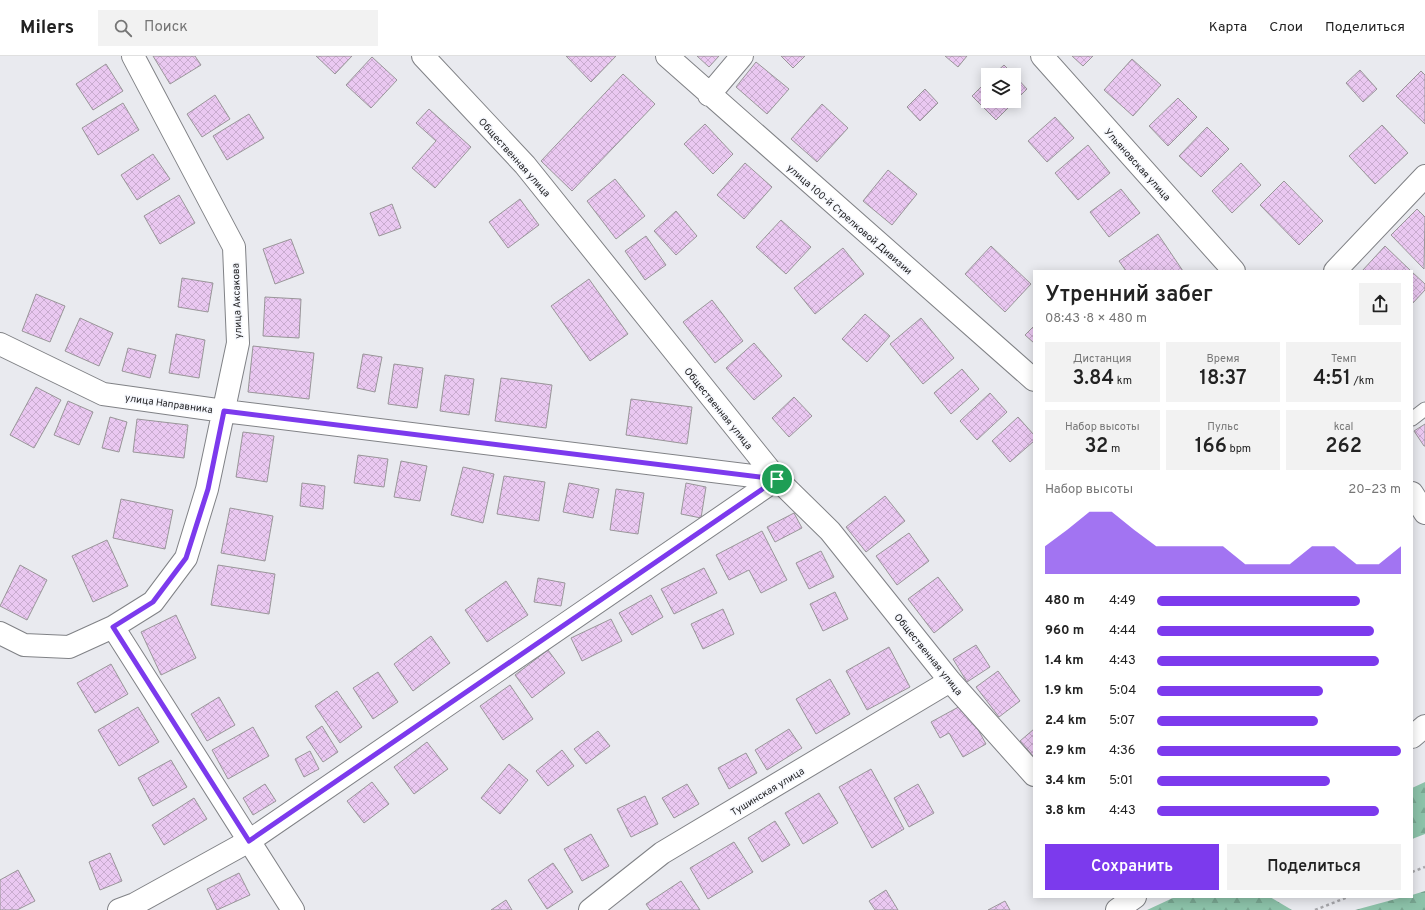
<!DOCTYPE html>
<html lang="ru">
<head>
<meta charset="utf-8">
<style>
	body { margin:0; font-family:Overpass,sans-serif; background:#f2f2f2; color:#222; height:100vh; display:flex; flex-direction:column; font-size:15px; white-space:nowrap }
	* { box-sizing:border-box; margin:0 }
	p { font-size:13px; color:#767676 }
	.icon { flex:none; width:22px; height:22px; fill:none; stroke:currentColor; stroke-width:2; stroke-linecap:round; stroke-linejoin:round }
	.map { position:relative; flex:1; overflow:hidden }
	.details { position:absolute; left:1033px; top:214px; width:380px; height:628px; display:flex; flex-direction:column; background:#fff; border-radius:0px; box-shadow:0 2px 10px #0003 }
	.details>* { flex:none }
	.controls { position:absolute; left:981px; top:12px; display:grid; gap:8px }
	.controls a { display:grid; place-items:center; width:40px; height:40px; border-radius:0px; background:#fff; box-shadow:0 2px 10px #0003; font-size:20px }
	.pin { position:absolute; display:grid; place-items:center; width:34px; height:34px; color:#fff; margin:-17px; border:2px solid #fff; border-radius:50%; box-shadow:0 1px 4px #0007 }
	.round { display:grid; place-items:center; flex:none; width:42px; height:42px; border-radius:0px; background:#f2f2f2 }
	.head { display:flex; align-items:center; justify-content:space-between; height:68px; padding:0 12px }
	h1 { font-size:22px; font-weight:600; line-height:30px }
	.figures { display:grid; grid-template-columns:repeat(3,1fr); gap:6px; height:68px; padding:4px 12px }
	.figures div { display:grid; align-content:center; border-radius:0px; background:#f2f2f2; text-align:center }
	.figures b { font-size:20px; font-weight:600 }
	.figures small { font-size:11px; font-weight:400 }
	.figures p { font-size:11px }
	.chart { height:112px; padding:8px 12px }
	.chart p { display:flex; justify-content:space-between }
	.chart svg { width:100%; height:72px; margin-top:4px; fill:#7c3aed; opacity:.7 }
	.button { display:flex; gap:8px; margin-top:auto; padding:8px 12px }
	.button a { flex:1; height:46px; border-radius:0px; background:#7c3aed; color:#fff; font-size:16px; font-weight:600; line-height:46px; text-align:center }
	.button a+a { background:#f2f2f2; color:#222 }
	ul { padding:0 12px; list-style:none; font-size:13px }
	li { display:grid; grid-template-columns:64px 48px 1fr; align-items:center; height:30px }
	li i { height:10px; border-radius:5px; background:#7c3aed }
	header { display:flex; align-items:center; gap:24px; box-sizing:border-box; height:56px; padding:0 20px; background:#fff; border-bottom:1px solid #e0e0e0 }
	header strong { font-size:19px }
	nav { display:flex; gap:22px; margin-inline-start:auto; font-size:14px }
	.search { width:280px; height:36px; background:#f2f2f2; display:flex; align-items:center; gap:10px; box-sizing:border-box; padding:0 14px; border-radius:0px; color:#767676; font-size:15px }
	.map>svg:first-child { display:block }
	.forest { fill:url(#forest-firs) }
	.building { fill:url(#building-cross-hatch); stroke:#999699 }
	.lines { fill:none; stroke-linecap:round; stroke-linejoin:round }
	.lane-casing { stroke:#808286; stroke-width:15 }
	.street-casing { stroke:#808286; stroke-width:24 }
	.path { stroke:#a6a6aa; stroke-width:2.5; stroke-dasharray:3 3; stroke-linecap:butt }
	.lane { stroke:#fff; stroke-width:13 }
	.street { stroke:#fff; stroke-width:22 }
	.route-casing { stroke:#fff; stroke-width:8 }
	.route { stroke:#7c3aed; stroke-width:5 }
	.labels { text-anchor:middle; stroke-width:3; stroke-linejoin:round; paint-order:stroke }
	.street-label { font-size:10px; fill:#1d1d1f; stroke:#f6f8fd }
</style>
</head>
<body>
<header>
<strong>Milers</strong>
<div class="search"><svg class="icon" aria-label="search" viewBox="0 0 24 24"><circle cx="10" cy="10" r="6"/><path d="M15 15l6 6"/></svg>Поиск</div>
<nav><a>Карта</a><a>Слои</a><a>Поделиться</a></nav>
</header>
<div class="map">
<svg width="1425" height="854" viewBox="0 0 1425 854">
	<defs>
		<pattern id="forest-firs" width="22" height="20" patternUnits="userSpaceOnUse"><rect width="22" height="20" fill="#8cc2a9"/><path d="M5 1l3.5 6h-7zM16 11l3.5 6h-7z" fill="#78a691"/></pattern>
		<pattern id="building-cross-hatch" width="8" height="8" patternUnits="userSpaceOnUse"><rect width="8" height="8" fill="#eac8f1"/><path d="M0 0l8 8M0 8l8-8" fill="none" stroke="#c8abce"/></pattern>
	</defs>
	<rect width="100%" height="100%" fill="#e9eaef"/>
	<!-- forest -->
	<path class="forest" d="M1425,726V778L1412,783V732Z
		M1425,835V854H1355L1403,841H1412V839Z
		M1175,841H1270L1292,854H1147Z"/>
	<!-- building -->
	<path class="building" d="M153,0H195L201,9L170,28Z
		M316,0H352L335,18Z
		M566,0H616L591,26Z
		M697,0H719L709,11Z
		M781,0H805L793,12Z
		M945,0H967L958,11Z
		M1072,0H1093L1083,10Z
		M372,1L397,24L371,52L346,29Z
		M1132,3L1161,29L1133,60L1104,34Z
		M756,6L789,33L767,58L736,31Z
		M106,8L123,35L93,54L76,28Z
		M1004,9L1014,19H993Z
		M1360,14L1377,33L1363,46L1346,27Z
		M1421,15L1425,19V68L1396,40Z
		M623,18L655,48L572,135L541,105Z
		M1014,19L1027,33L996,64L972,40L988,24V45H1014Z
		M925,33L938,47L920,65L907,51Z
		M215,39L230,63L202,81L187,58Z
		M1178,42L1197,61L1168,90L1149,70Z
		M123,47L139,74L98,99L82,72Z
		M822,48L848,72L817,106L791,83Z
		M429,53L471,91L435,132L412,112L436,85L416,67Z
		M249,58L264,82L227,104L213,80Z
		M1055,61L1074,82L1047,106L1028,85Z
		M705,68L733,98L713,118L684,88Z
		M1382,69L1408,97L1375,128L1349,100Z
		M1207,71L1229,93L1201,121L1179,100Z
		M1088,89L1110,117L1078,144L1055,117Z
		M153,98L170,123L137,144L121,119Z
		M745,107L772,131L744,163L717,139Z
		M1241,107L1261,129L1232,157L1212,135Z
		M888,114L917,138L892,169L863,145Z
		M615,123L645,160L616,183L587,145Z
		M1284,125L1323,165L1299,189L1260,149Z
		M1121,133L1140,157L1109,181L1090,156Z
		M179,139L195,167L160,188L144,160Z
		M520,143L539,169L508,192L489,166Z
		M392,148L401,172L379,180L370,157Z
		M1417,153L1425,161L1424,213L1391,179Z
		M676,155L697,180L676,199L654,175Z
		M781,164L811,191L786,218L756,191Z
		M1158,178L1183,215H1126L1119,205Z
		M646,180L666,209L645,224L625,195Z
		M291,183L304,217L275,228L263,193Z
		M991,190L1031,228L1005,256L965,218Z
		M1385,190L1411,215H1362Z
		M843,192L864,218L815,258L794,232Z
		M1412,216L1425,228V234L1412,248Z
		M182,222L213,227L208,256L178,251Z
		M589,223L628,278L590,305L551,250Z
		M36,238L65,250L50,286L22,275Z
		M265,241L301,243L299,282L263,280Z
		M712,244L743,285L715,307L683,266Z
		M865,258L890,280L867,306L842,283Z
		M80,262L113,277L99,310L65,295Z
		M921,262L954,302L923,328L890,288Z
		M1034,270V287L1025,279Z
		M176,278L205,284L199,322L169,317Z
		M754,287L782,320L754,344L726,312Z
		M253,290L314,297L309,343L248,336Z
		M128,292L156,299L150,322L122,315Z
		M363,298L382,301L375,336L357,332Z
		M394,308L423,312L417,352L388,348Z
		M962,313L979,333L951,358L934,337Z
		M445,319L474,323L469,359L440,355Z
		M501,322L552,329L546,372L495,365Z
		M36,331L61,344L34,392L10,379Z
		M990,337L1007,356L977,384L960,365Z
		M794,341L812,360L789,381L772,362Z
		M631,343L692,351L687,388L626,379Z
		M68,345L93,356L79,389L54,379Z
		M110,361L127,366L119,396L102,392Z
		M1018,361L1034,379V385L1010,406L992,385Z
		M137,363L188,369L184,402L133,396Z
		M1425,368V390H1424L1414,375Z
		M243,376L274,380L267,426L236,421Z
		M358,399L388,403L384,431L354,427Z
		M401,405L427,410L420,445L394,441Z
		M463,411L494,418L483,467L451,459Z
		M504,420L545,426L539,465L497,458Z
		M302,427L325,430L323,453L300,450Z
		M569,427L599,433L593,462L563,456Z
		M686,427L706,431L701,462L681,458Z
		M616,433L644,437L638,478L610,474Z
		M885,440L905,465L866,496L846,471Z
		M121,443L173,454L165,493L113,482Z
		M230,452L273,460L265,505L221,497Z
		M794,457L802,472L775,486L767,471Z
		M762,475L787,524L761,537L749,514L729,524L716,499Z
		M909,477L929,505L897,529L876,500Z
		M107,484L128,530L93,546L72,500Z
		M821,495L834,521L809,533L796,507Z
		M20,509L47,524L27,564L0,550Z
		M218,509L275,518L269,558L211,549Z
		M704,512L717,537L674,558L661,533Z
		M938,521L963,554L934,577L908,543Z
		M538,522L565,527L561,550L534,546Z
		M506,525L528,559L487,586L465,554Z
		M835,536L848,563L823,575L810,548Z
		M651,539L663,561L632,579L619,557Z
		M723,553L734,578L703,593L691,568Z
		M176,559L196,602L161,619L141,576Z
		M611,563L622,585L582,605L571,582Z
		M431,580L450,607L413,635L394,608Z
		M976,589L990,611L967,626L953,603Z
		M889,591L910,631L867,654L846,615Z
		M548,594L565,617L532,642L515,619Z
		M111,608L128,638L95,657L77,627Z
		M998,615L1020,645L999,661L976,631Z
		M378,616L398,646L373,663L353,632Z
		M830,623L850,658L816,678L796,643Z
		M510,629L533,663L503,684L480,650Z
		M337,635L362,671L340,687L315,650Z
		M219,641L235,669L207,685L191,658Z
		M964,648L986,688L963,701L949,677L940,682L931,666Z
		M138,651L159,686L119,710L98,674Z
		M322,670L338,696L323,706L306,681Z
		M253,671L269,700L228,723L212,694Z
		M789,673L802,692L767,714L755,694Z
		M1034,673V701L1020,685Z
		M598,675L610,690L586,708L574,693Z
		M427,686L448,713L414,738L394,711Z
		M562,694L574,710L548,730L536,715Z
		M310,695L319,713L304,721L295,703Z
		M746,697L757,717L729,733L718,712Z
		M171,704L187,731L153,750L138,722Z
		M509,708L528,724L500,758L481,742Z
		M871,713L904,773L872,792L839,731Z
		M372,726L389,748L364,767L347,745Z
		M265,728L276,745L253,759L243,742Z
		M687,728L699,748L674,762L662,742Z
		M918,728L934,757L909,771L894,742Z
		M819,737L838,767L803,788L785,757Z
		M645,740L658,768L631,781L617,753Z
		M194,742L207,763L164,789L152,769Z
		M775,765L790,789L762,806L748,782Z
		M591,778L609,810L582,825L564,793Z
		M734,786L753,816L708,843L690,812Z
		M110,797L122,825L100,834L89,806Z
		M553,807L573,836L547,853L528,824Z
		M18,814L35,845L17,854H0V824Z
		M239,817L250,839L217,854L207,833Z
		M681,825L700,854H650L646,848Z
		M886,834L898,854H875L869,845Z
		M506,844L512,854H491Z
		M1005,845L1010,854H988Z"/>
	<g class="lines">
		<!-- lane casing -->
		<g class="lane-casing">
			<path id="lane" d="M1412,363L1425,353"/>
		</g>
		<!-- street casing -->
		<g class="street-casing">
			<path id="street" d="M423,0L525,109L777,423L830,475L950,625L1034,719
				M667,0L1034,324
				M1042,0L1234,215
				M709,39L742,0
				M1335,215L1425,120
				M0,288L103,338L224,355L777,423
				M1412,437L1425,457
				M113,571L293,854
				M0,577L24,589L69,591L113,571L153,546L186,502L207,433L238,287L234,191L133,0
				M1412,681L1425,670
				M119,854L135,848L249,785L777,423
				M590,854L662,797L950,625
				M1117,854L1135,841"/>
		</g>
		<!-- path -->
		<path class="path" d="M1412,816L1425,811
			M1315,854L1348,841"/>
		<!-- lane -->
		<use href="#lane" class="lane"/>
		<!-- street -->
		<use href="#street" class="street"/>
	</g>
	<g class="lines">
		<!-- route casing -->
		<g class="route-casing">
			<path id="route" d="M224,355L777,423L249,785L113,571L153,546L186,502L208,433Z"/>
		</g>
		<!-- route -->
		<use href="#route" class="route"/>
	</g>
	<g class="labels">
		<!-- street labels -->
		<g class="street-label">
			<text transform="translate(515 101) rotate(48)" y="4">Общественная улица</text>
			<text transform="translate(1138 108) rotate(48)" y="4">Ульяновская улица</text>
			<text transform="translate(850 163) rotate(41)" y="4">улица 100-й Стрелковой Дивизии</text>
			<text transform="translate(236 245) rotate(-92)" y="4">улица Аксакова</text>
			<text transform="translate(169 347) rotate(8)" y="4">улица Направника</text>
			<text transform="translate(719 352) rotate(51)" y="4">Общественная улица</text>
			<text transform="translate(929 598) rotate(51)" y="4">Общественная улица</text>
			<text transform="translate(767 735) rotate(-31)" y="4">Тушинская улица</text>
		</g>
	</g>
</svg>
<div class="controls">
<a><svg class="icon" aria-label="layers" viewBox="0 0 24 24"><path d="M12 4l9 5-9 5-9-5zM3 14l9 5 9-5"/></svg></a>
</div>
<div class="pin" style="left:777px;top:423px;background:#1e9e55"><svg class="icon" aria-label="arrive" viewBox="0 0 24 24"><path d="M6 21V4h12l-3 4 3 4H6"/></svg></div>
<section class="details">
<div class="head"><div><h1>Утренний забег</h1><p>08:43 · 8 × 480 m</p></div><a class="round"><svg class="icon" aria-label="share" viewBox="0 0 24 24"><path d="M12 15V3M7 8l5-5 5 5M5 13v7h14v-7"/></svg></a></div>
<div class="figures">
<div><p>Дистанция</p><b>3.84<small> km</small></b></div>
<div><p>Время</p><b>18:37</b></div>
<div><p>Темп</p><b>4:51<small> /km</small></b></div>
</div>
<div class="figures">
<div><p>Набор высоты</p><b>32<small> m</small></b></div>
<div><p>Пульс</p><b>166<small> bpm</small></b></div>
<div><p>kcal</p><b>262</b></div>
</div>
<div class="chart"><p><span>Набор высоты</span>20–23 m</p>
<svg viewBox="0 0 160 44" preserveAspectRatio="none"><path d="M0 44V27L10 17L20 6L30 6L40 17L50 27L60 27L70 27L80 27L90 38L100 38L110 38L120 27L130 27L140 38L150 38L160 27V44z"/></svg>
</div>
<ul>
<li><b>480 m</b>4:49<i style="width:83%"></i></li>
<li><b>960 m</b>4:44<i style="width:89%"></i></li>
<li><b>1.4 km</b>4:43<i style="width:91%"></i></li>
<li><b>1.9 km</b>5:04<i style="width:68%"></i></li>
<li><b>2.4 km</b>5:07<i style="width:66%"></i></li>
<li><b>2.9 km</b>4:36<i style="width:100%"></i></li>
<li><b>3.4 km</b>5:01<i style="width:71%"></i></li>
<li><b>3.8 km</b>4:43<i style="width:91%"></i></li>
</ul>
<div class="button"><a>Сохранить</a><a>Поделиться</a></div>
</section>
</div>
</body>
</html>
